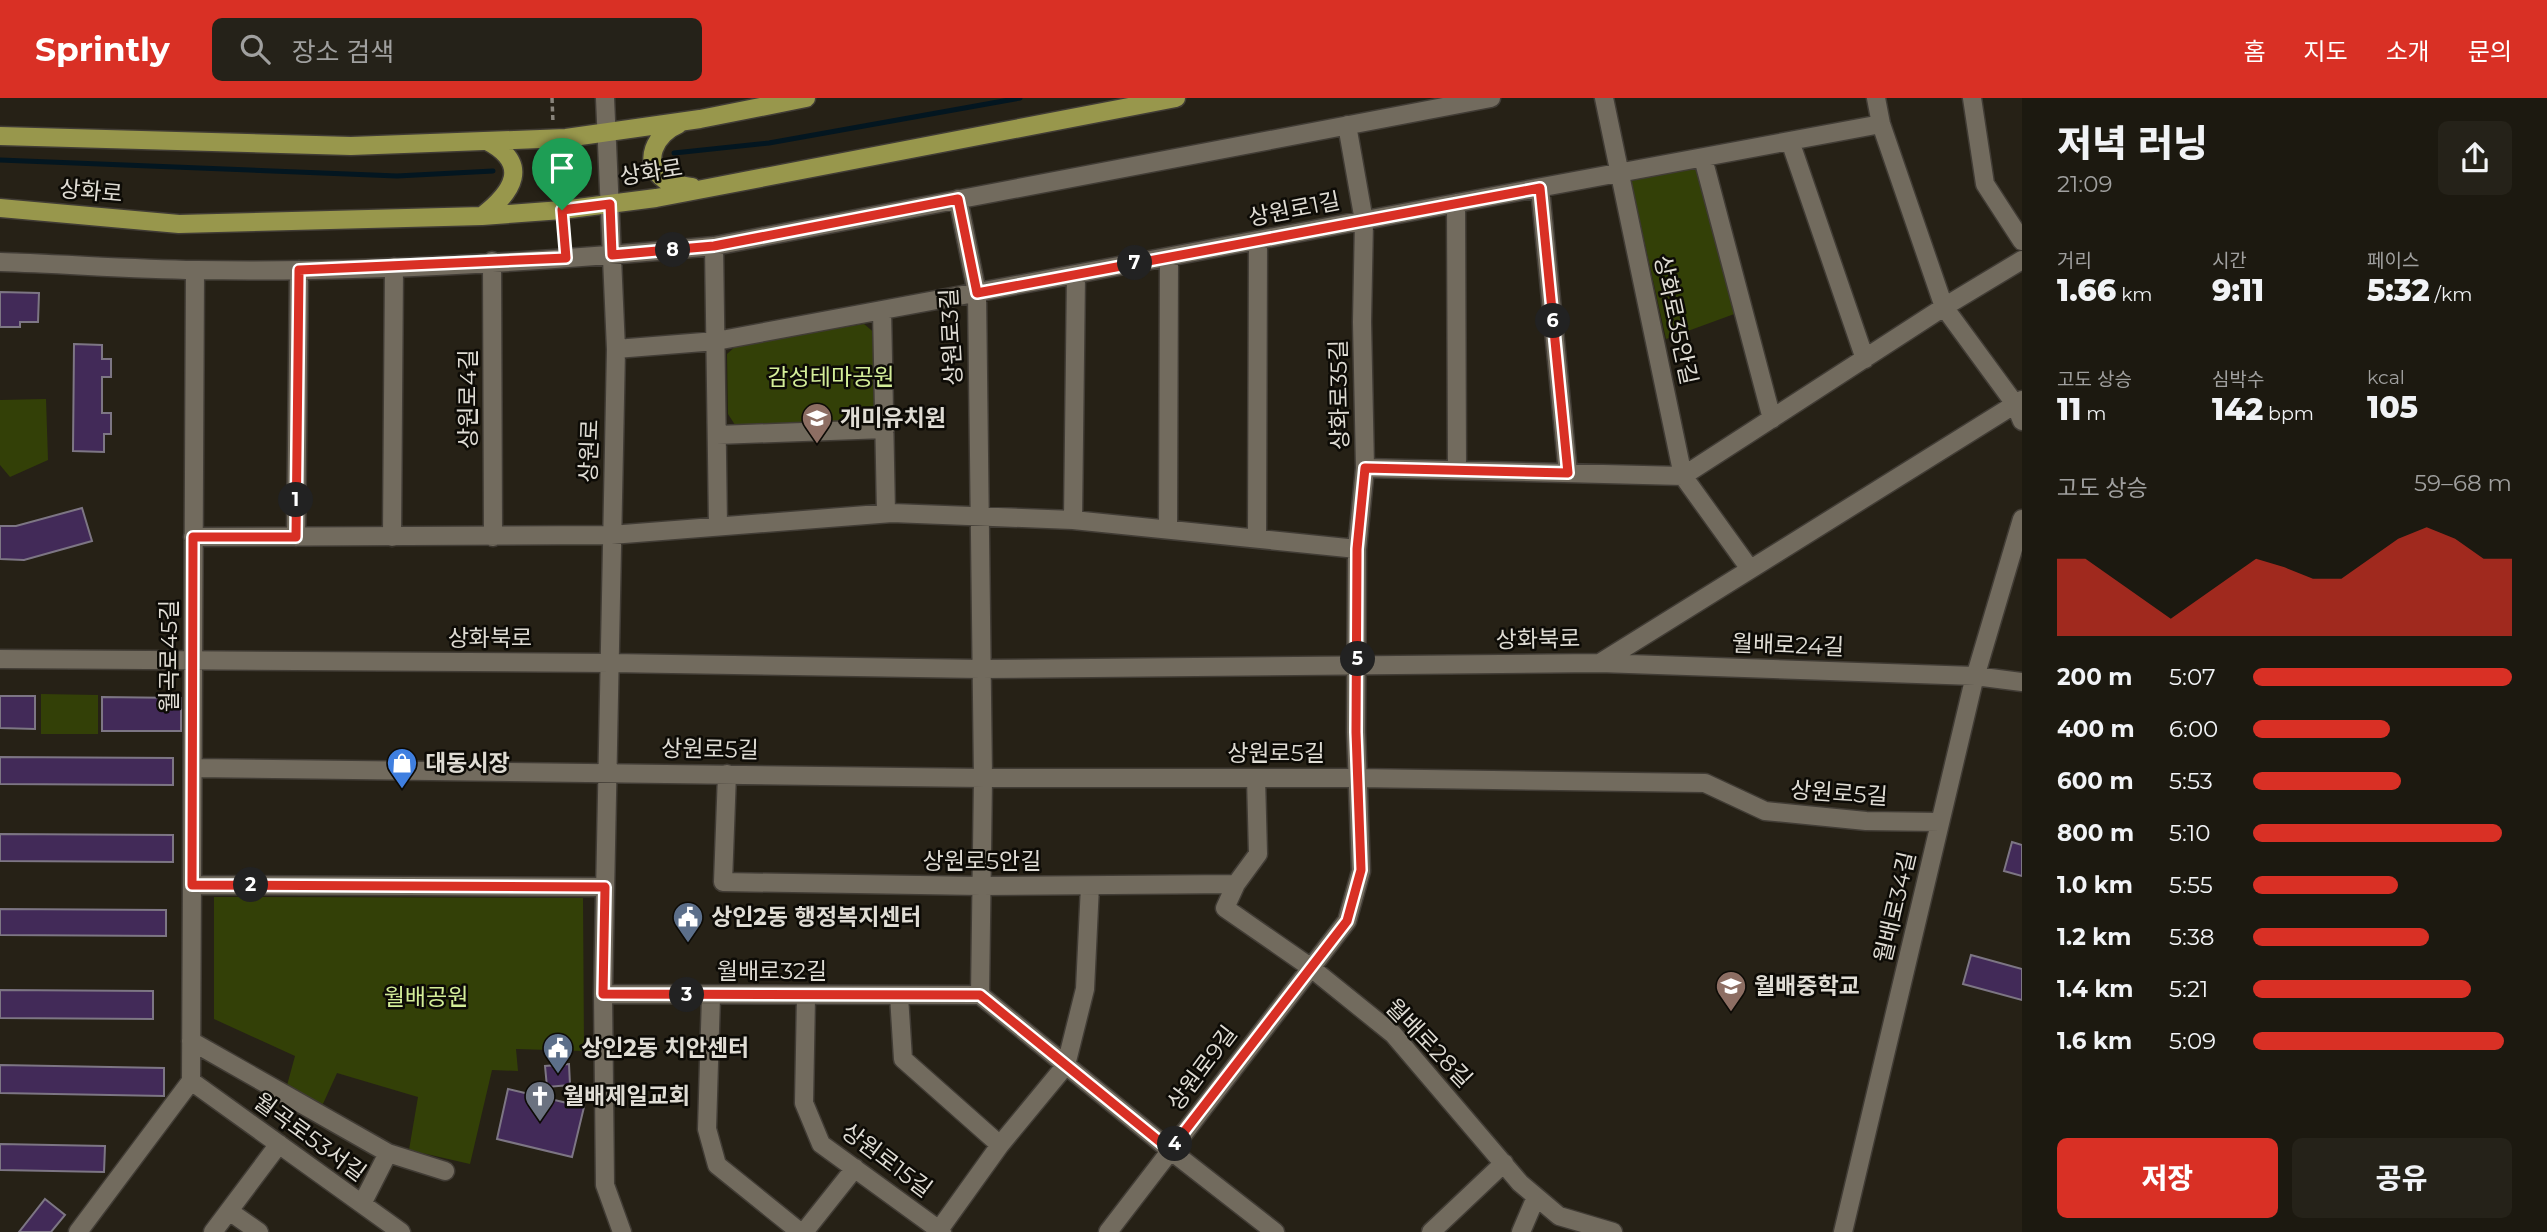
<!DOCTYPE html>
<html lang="ko">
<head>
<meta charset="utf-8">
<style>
	body { margin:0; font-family:Montserrat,"Noto Sans KR",sans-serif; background:#252219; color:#f1f3f6; height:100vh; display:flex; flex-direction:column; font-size:26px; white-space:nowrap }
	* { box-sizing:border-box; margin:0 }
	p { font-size:23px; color:#a0a09f }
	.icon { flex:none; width:38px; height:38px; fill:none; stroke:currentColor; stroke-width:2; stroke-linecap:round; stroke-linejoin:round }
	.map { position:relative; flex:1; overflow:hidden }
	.details { display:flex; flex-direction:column; background:#1c1910; width:525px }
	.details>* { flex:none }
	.pin { position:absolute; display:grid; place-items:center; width:60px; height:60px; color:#fff; margin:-72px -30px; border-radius:50% 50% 50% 0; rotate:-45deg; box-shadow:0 0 7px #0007 }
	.pin .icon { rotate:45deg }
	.km { position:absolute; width:35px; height:35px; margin:-18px; border-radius:50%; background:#222; color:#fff; font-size:19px; line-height:35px; text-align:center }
	.round { display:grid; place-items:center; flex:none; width:74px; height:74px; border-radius:10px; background:#252219 }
	.overview { display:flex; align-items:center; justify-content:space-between; height:119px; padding:0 35px }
	h1 { font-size:38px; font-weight:800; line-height:52px }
	.figures { display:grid; grid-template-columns:repeat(3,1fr); gap:10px; height:119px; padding:7px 35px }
	.figures div { display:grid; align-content:center }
	.figures b { font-size:30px; font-weight:800 }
	.figures small { font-size:19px; font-weight:400 }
	.figures p { font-size:19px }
	.chart { height:196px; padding:14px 35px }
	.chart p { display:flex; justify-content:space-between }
	.chart svg { width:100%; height:126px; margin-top:7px; fill:#d93025; opacity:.7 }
	.button { display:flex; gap:14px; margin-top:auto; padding:14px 35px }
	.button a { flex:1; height:80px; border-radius:10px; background:#d93025; color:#fff; font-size:28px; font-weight:800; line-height:80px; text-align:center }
	.button a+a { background:#252219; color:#f1f3f6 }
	ul { padding:0 35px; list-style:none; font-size:23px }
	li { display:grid; grid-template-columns:112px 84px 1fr; align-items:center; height:52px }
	li i { height:18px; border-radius:9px; background:#d93025 }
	header { display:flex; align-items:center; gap:42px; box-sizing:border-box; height:98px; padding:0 35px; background:#d93025; color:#fff }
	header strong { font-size:33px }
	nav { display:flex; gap:38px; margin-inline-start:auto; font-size:24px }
	.search { width:490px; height:63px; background:#252219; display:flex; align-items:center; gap:18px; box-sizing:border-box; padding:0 24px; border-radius:10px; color:#a0a09f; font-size:26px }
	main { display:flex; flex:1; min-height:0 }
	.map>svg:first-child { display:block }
	.green { fill:#334007 }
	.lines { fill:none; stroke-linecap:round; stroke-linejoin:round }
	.stream { stroke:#031620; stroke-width:5 }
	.building { fill:#422a58; stroke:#7d7684; stroke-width:2 }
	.minor-casing { stroke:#413c35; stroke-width:21 }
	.major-casing { stroke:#413c35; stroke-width:21 }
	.path { stroke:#88847b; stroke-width:3.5; stroke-dasharray:5 3.5; stroke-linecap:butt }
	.minor { stroke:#726b5e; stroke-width:18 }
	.major { stroke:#98974c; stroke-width:18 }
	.route-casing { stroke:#fff; stroke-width:14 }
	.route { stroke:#d93025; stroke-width:9 }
	.labels { text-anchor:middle; stroke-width:5; stroke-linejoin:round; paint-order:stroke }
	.street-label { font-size:23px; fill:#dfdcd4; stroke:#0d0b06 }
	.park-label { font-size:23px; fill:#d4ee99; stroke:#0d0b06 }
	.poi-label { font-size:23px; font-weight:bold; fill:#dfdcd4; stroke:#0d0b06; text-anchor:start }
</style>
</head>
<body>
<header>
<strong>Sprintly</strong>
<div class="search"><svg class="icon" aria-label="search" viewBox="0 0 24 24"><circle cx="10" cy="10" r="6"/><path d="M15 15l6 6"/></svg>장소 검색</div>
<nav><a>홈</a><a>지도</a><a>소개</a><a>문의</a></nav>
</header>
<main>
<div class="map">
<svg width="2022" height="1134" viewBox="0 0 2022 1134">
	<rect width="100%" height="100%" fill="#262116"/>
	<!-- green -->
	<path class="green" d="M1698,68L1737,215L1666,241L1631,83Z
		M864,226L877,237L881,318L871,326L737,330L728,316L727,256L737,247Z
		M46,301L48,362L10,379L0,367V302Z
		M41,596L98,597V636H41Z
		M214,799L583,800L584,953L516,951L518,973L492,972L470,1066L409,1052L418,999L337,975L322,1008L286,991L295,958L214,921Z"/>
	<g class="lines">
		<!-- stream -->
		<path class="stream" d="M674,55L769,45L1020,0
			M0,62L397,78L493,73"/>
	</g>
	<!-- building -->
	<path class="building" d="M0,194L39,195L38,224H20V229H0Z
		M74,246L102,247V261H111V279H102V315H111V336H104V354L73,353Z
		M82,410L92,443L24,462L0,461V428H16Z
		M0,598H35V631L0,630Z
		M102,599L181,600V633H102Z
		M0,659L173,660V687L0,686Z
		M0,736L173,737V764L0,763Z
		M2012,744L2022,747V778L2004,773Z
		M0,811L166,812V838L0,837Z
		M1971,857L2022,871V902L1963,886Z
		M0,892L153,893V921L0,920Z
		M569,966L570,987L547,989L545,968Z
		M0,967L164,970V998L0,995Z
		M508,991L584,1009L572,1059L497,1041Z
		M0,1046L105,1048L104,1074L0,1072Z
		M45,1101L65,1117L51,1134H19Z"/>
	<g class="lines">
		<!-- minor casing -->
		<g class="minor-casing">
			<path id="minor" d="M605,0L616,251L603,896L605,1087L622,1134
				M1604,0L1683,378L1750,471
				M1876,0L1881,26L1944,209L2015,306L2022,323
				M1972,0L1985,86L2022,143
				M1790,43L1865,261
				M1703,60L1772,321
				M1540,90L1568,375
				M958,101L977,195L983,680L980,897
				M1456,105L1457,371
				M714,148L718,428
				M492,163L493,439
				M0,164C65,166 131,171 196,172C369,175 542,164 714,148L1491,0
				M882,212L886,415
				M616,251L716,243L1881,26
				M717,337L885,331
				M1365,370L1683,378L1944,209L2022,162
				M1073,422L1076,176
				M1168,431L1169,159
				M193,439L611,437L892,415L1073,422L1357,451
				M296,439L299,172
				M392,439L394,169
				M1257,440L1258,142
				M0,561L611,565L980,571L1600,565L2022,302
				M1600,565L1975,578L2022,584
				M194,670L983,680H1358L1705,685L1765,713L1866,723L1940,724
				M727,676L723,784L981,788L1236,786L1258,756L1256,680
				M1236,786L1225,810L1310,869L1393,936L1520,1085L1559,1118L1613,1134
				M193,787L605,789
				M603,896L980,897L1170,1052L1275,1134
				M711,898L707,1031L717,1067L800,1134
				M806,898L804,1005L821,1046L942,1134
				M899,898L903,961L1000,1047
				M191,943L388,1055L445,1073
				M191,983L401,1134
				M362,1106L388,1055
				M229,1113L259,1134
				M939,1132L1000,1047L1066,967L1085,891L1090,788
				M78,1134L191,983L195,172
				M213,1134L279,1046
				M804,1134L855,1070
				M1108,1134L1347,823L1361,773L1356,634L1357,451L1365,370L1362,224L1364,123L1347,27
				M1431,1134L1504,1065
				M1521,1134L1536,1099
				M1843,1134L1973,586L2022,421"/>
		</g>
		<!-- major casing -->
		<g class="major-casing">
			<path id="major" d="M679,26C656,35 640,65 665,82C673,87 683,88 692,89
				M0,38L351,48L566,40L700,21L806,0
				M0,110L179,126L482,118L562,112L656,100L1176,0
				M482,118C513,94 531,66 487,43"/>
		</g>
		<!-- path -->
		<path class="path" d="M552,0L553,25
			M556,57L560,95
			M563,127L565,144"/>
		<!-- minor -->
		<use href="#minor" class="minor"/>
		<!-- major -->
		<use href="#major" class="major"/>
	</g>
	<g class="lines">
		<!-- route casing -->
		<g class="route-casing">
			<path id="route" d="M1540,90L1568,375L1365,370L1357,451L1356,634L1361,772L1347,823L1170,1052L980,897L603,896L605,789L192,787L193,439H296L299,172L566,160L562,112L610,106L612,157L714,148L958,101L977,195Z"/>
		</g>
		<!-- route -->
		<use href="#route" class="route"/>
	</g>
	<!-- icons -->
	<defs>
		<g id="school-pin" transform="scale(1.575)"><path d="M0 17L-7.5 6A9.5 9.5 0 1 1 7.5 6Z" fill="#8d6e63" stroke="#0d0b06"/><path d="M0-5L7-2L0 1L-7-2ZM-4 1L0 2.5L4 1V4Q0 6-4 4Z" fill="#fff"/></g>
		<g id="shop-pin" transform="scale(1.575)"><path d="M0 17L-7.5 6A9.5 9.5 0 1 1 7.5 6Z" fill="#3f7fe0" stroke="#0d0b06"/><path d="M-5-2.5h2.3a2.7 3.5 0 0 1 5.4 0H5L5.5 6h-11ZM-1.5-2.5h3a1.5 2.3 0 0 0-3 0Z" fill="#fff"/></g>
		<g id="civic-pin" transform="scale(1.575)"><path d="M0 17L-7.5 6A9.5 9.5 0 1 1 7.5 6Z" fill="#5c6f8a" stroke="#0d0b06"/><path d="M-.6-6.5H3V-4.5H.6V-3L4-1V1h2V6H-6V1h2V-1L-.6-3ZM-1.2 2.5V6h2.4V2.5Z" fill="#fff"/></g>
		<g id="church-pin" transform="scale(1.575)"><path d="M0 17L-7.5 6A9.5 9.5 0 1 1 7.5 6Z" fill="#6b7280" stroke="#0d0b06"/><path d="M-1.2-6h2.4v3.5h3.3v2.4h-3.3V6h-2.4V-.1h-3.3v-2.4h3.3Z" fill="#fff"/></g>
	</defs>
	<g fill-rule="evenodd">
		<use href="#school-pin" x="817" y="320"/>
		<use href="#shop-pin" x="402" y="665"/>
		<use href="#civic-pin" x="688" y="819"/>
		<use href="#school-pin" x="1731" y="888"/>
		<use href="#civic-pin" x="558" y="950"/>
		<use href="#church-pin" x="540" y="998"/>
	</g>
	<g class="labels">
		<!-- street labels -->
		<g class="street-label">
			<text transform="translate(651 74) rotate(-9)" y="8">상화로</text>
			<text transform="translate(91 93) rotate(5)" y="8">상화로</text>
			<text transform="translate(1294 111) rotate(-11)" y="8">상원로1길</text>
			<text transform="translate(1676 222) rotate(78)" y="8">상화로35안길</text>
			<text transform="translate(951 239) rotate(-93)" y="8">상원로3길</text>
			<text transform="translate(1339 297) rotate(-91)" y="8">상화로35길</text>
			<text transform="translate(468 301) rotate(-90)" y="8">상원로4길</text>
			<text transform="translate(589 353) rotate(-88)" y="8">상원로</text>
			<text x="490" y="548">상화북로</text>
			<text transform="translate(1538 541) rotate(-1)" y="8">상화북로</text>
			<text transform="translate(1788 547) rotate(2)" y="8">월배로24길</text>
			<text transform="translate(169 558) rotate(-90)" y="8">월곡로45길</text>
			<text transform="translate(710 651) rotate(1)" y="8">상원로5길</text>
			<text x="1276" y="663">상원로5길</text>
			<text transform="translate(1839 695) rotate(4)" y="8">상원로5길</text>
			<text x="982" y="771">상원로5안길</text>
			<text transform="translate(1895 809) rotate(-77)" y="8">월배로34길</text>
			<text x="772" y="881">월배로32길</text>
			<text transform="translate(1429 945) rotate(46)" y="8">월배로28길</text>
			<text transform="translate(1202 970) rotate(-53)" y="8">상원로9길</text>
			<text transform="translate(310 1039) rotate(36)" y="8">월곡로53서길</text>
			<text transform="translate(887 1062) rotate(37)" y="8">상원로15길</text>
		</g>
		<!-- park labels -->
		<g class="park-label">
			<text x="831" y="287">감성테마공원</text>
			<text x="426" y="907">월배공원</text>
		</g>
		<!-- poi labels -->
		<g class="poi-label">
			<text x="840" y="328">개미유치원</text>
			<text x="425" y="673">대동시장</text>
			<text x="711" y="827">상인2동 행정복지센터</text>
			<text x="1754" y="896">월배중학교</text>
			<text x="581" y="958">상인2동 치안센터</text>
			<text x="563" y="1006">월배제일교회</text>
		</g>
	</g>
</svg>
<div class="pin" style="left:562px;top:112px;background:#1e9e55"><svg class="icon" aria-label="arrive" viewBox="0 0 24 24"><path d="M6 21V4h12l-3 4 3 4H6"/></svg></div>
<b class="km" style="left:296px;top:402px">1</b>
<b class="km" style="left:251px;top:787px">2</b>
<b class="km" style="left:687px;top:897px">3</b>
<b class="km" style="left:1175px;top:1046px">4</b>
<b class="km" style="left:1358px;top:561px">5</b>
<b class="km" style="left:1553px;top:223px">6</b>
<b class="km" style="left:1135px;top:165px">7</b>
<b class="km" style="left:673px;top:152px">8</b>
</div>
<section class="details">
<div class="overview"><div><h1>저녁 러닝</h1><p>21:09</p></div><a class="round"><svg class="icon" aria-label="share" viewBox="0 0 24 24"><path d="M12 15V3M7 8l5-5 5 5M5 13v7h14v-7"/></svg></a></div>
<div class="figures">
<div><p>거리</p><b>1.66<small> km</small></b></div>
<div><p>시간</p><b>9:11</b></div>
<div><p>페이스</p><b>5:32<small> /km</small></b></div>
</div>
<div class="figures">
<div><p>고도 상승</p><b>11<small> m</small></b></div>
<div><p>심박수</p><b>142<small> bpm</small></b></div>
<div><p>kcal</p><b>105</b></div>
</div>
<div class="chart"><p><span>고도 상승</span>59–68 m</p>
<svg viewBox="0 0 160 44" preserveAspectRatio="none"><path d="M0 44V17L10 17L20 24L30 31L40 38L50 31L60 24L70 17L80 20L90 24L100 24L110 17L120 10L130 6L140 10L150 17L160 17V44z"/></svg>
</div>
<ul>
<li><b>200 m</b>5:07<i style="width:100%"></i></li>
<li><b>400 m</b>6:00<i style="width:53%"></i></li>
<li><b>600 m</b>5:53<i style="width:57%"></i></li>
<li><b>800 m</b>5:10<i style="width:96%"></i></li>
<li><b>1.0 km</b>5:55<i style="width:56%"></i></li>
<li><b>1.2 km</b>5:38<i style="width:68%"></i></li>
<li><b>1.4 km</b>5:21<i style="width:84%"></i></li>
<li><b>1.6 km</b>5:09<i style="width:97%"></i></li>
</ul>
<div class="button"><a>저장</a><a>공유</a></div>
</section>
</main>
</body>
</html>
